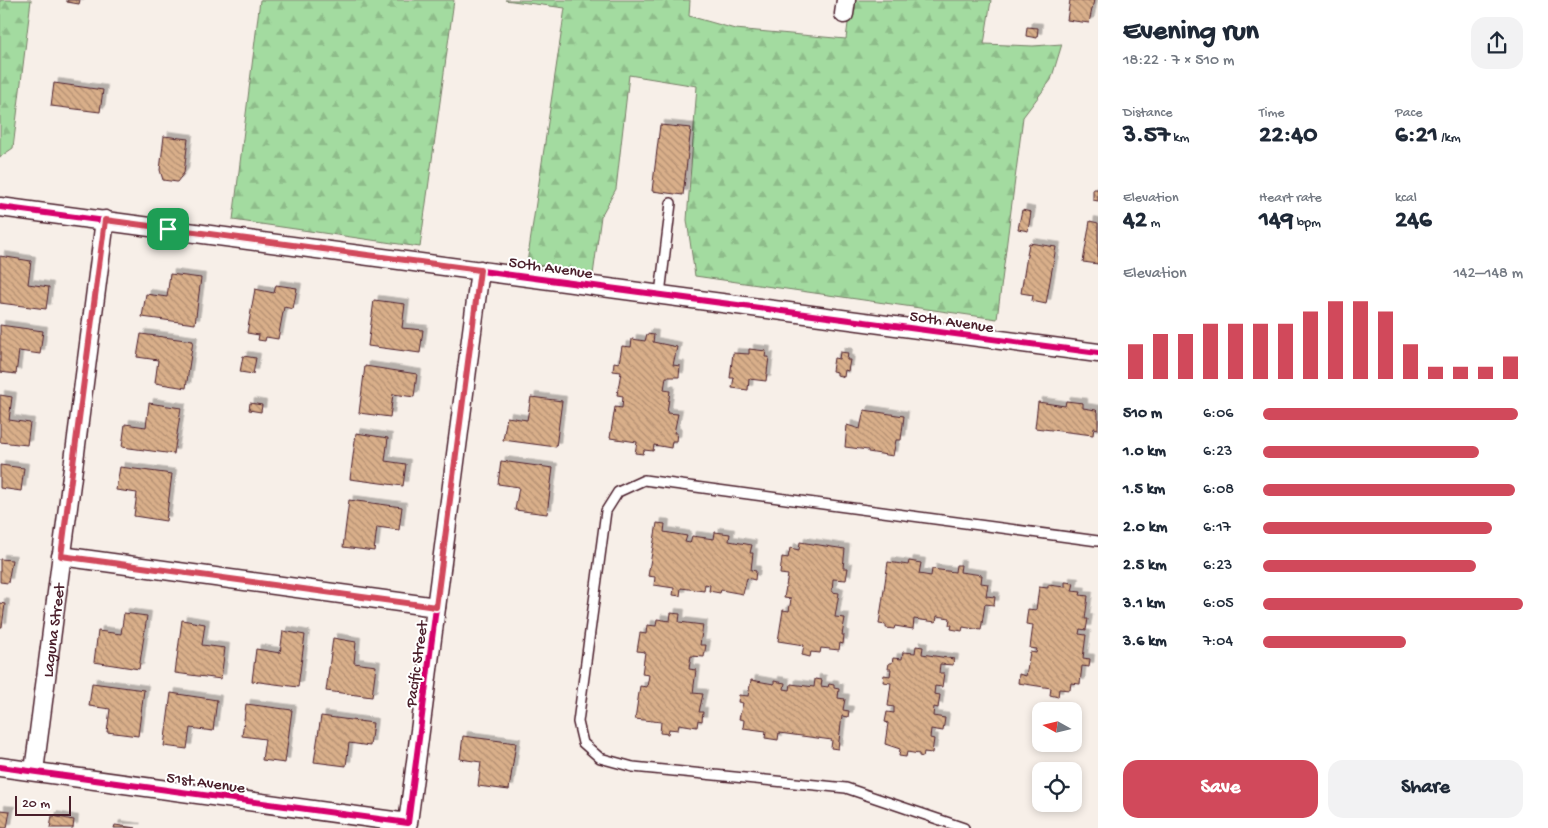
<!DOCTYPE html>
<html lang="en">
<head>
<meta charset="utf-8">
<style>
	body { margin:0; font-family:"Gochi Hand",sans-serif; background:#f2f2f3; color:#1f2937; height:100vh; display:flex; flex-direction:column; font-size:19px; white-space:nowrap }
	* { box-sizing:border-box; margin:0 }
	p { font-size:16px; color:#747a83 }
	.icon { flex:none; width:28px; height:28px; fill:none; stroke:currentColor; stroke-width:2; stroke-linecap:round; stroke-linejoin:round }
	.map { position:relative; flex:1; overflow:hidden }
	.panel { display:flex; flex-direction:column; background:#fff; width:450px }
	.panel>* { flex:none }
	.needle { width:32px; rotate:278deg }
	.controls { position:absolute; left:1032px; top:702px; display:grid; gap:10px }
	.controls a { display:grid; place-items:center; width:50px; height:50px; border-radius:10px; background:#fff; box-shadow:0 2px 8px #0003; font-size:25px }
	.scale { position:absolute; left:15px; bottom:12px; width:56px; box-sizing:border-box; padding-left:5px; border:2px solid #4a1f2b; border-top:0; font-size:14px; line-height:18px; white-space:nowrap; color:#4a1f2b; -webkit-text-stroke:4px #fff; paint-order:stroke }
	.pin { position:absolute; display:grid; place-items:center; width:42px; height:42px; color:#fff; margin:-21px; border-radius:10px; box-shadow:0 2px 8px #0006 }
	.round { display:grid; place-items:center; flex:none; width:52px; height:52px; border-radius:15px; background:#f2f2f3 }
	.headline { display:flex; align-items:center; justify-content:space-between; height:85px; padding:0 25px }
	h1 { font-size:28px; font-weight:700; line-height:38px }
	.metrics { display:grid; grid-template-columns:repeat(3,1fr); gap:8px; height:85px; padding:5px 25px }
	.metrics div { display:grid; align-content:center }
	.metrics b { font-size:25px; font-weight:700 }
	.metrics small { font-size:14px; font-weight:400 }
	.metrics p { font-size:14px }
	.chart { height:140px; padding:10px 25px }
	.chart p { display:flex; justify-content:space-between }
	.chart svg { width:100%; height:90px; margin-top:5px; stroke:#d1495b; stroke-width:6 }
	.primary-button { display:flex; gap:10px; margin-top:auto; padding:10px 25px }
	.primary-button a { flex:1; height:58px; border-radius:15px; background:#d1495b; color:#fff; font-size:20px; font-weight:700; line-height:58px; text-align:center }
	.primary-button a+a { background:#f2f2f3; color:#1f2937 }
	ul { padding:0 25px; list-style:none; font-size:16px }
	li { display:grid; grid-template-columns:80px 60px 1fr; align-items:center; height:38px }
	li i { height:12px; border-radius:6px; background:#d1495b }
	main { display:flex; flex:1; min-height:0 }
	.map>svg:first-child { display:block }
	.forest { fill:url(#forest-firs); stroke:#767d66 }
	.building { fill:url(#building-back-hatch); stroke:#4a1f2b; filter:url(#shadow) }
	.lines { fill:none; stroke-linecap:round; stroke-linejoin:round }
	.service-casing { stroke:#4a1f2b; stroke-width:12 }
	.minor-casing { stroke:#4a1f2b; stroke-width:21 }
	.service { stroke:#fff; stroke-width:9 }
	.minor { stroke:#fff; stroke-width:18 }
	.cycleway-casing { stroke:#fff; stroke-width:9 }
	.cycleway { stroke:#d6006c; stroke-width:6 }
	.route-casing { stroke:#fff; stroke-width:10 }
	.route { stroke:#d1495b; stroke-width:6 }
	.labels { text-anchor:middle; stroke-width:4; stroke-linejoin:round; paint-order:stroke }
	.street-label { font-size:16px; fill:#4a1f2b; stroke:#fff }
</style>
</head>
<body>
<main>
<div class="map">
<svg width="1098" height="828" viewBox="0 0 1098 828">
	<defs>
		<pattern id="forest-firs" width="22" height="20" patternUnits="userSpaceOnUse" patternTransform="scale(1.25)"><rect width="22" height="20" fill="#a3dba0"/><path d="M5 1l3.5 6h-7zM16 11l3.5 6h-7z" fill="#8ebc8a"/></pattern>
		<pattern id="building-back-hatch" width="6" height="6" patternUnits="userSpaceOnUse" patternTransform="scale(1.25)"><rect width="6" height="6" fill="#d9af8a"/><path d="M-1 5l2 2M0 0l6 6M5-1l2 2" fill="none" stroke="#b28e71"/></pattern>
		<filter id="shadow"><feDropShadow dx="4.5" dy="-4.5" stdDeviation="0" flood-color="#0004"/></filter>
	</defs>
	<rect width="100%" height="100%" fill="#f7efe8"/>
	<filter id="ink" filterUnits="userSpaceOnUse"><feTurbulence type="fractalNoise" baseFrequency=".02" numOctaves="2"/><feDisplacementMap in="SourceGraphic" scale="10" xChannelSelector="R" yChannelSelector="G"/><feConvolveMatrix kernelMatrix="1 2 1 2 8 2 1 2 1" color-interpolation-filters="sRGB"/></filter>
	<g filter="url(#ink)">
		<!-- forest -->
		<path class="forest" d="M0,0H31L13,148L0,157Z
			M260,0H454L420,247L233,220Z
			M505,0H690L689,16L735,29L846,39L851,0H991L984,44L1033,46L1062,44L1051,80L1023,117L997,319L695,276L687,220L697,86L629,75L616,189L601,216L593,275L527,263L565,8Z"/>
		<!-- building -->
		<path class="building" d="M67,0H80L79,4L67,2Z
			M1070,0H1094L1089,23L1067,20Z
			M1027,27L1038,28L1037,38L1026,36Z
			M54,83L103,90L100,112L51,106Z
			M660,125L691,128L683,195L652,191Z
			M164,136L188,139L184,173L177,182L163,180L160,170Z
			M1093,189H1098V201L1093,200Z
			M1022,210L1031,212L1028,231L1018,229Z
			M1090,221L1098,223V264L1083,262Z
			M1029,243L1056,247L1046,304L1032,301L1033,295L1021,293Z
			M0,256L31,261L28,284L49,287L46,309L0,303Z
			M170,274L201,278L195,324L142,317L146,294L167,297Z
			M276,285L297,288L293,309L284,307L278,339L266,337L265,341L258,340L259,335L247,333L255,289L274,293Z
			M374,300L405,304L402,328L423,330L420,353L368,346Z
			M0,325L43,331L40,354L19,351L16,374L0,372Z
			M141,334L193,341L186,388L155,383L158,360L137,357Z
			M647,334L654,335L653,342L677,347L673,365L680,366L679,377H666L664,390L670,391L667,413L678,414L674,433H677L676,441H672L671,448L654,445L653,451L644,450L643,454L635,453L637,442L610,438L615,407L622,408L623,396L617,395L621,372L613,371L614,362L619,363L622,346L631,347L632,339L645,341Z
			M749,349L766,351L765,357H769L766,381L749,379L748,390L732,388L734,378H730L733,353L749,354Z
			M840,352L848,353L847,360H850L848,371L845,370L844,377L837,375V372L832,371L834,358L839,359Z
			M243,356L256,358L253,374L240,372Z
			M365,366L417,374L414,397L393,394L390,417L359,413Z
			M0,395L12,397L9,420L30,423L27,445L0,442Z
			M531,397L562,401L556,447L503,440L507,417L527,420Z
			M1066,401L1083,403V408L1096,410L1098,412V429L1094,428L1093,435L1035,428L1038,402L1065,406Z
			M149,403L181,408L174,454L122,447L125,424L146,427Z
			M250,403L262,405L261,412L249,410Z
			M864,410L904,416L901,440H896L893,456L868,452V450L845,447L847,425L860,429Z
			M356,433L388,438L385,461L406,464L403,486L350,479Z
			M501,461L553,468L547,514L515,510L519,487L498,484Z
			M0,465L24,468L21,491L0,488Z
			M120,467L172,474L166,521L134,516L137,493L116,490Z
			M349,500L402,507L399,530L377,527L374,551L343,547Z
			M657,523L665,524L664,532L687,536L685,542L690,543L692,536L714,539L715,532L730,534L729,541L752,545L750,553H753L751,570L756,571L755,580L747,578L743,594L721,590L720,593L709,591L710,585L705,584L704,591L681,588L680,596L673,595L674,588L654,585L655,577L648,576Z
			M800,542L845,549L843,568H848L846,580L833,579L832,592L839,593L835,617L845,618L842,635H844L843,644L840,643L839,650L821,648L820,653L811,652L810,657L802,655L804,645L778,641L783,610L789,611L791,599L784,598L788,575L780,574L782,557L788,558L790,548L799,550Z
			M0,559L12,560L8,583L0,582Z
			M909,561L921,563L919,574L931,576L932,569L955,572L956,565H961L960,572L982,575L981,583L988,584L986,596L995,597L994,605L985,604L981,630L963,627L962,631L951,629L952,625H949L950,618L937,616L936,622L914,619L913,629L895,626L894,629L886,628V625L879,624L888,562L908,565Z
			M1065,582L1074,583L1072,591L1081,592L1080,595L1088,596L1085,619H1088L1086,630L1080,629L1079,634L1086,635L1083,658L1090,659L1089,667L1082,666L1080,684L1071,683L1070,690L1059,689L1058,697L1050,695L1051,688L1018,683L1019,674L1026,676L1030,652L1036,653L1037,649L1030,648L1033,625L1026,624L1028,609L1036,610L1039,587L1048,588V585L1065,587Z
			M0,603L5,604L2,627H0Z
			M124,613L147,616L139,669L94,662L98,631L121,634Z
			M671,613L680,614L679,622L703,625L700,645H706L704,657L691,656L689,669L696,670L693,693L703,694L699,712H703L702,721L698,720L697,727L679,724L678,730L669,729L668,734L660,733L661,722L635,719L640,686L647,687L649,675L642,674L645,652L637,651L640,633L646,634L647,625L656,626L657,619L670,621Z
			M182,620L205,624L202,645L225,648L221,679L175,673Z
			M283,631L305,635L298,687L252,681L256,649L280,653Z
			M333,638L356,642L354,663L376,666L372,697L326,691Z
			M916,646L923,647L922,654L954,659L953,665L940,664L939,673H944L942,687L935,686L934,694L940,695L938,708L934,707L933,716L945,718L943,731L931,729L930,738L934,739L932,753L924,752L923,757L919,756V754L907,752L906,757L899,756L900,749L885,744L888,723L885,722L887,712L894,713V707L888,706L891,683L883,682L884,675L890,676L891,669H888L889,663H892L893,658L902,659L903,652L915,653Z
			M815,679L822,680L821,686L828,687L829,684L834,685V688L839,689L838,698L845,699L843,710L849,711L848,717L842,716L838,749L831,748L832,740L779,733L778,740L765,738L766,731L743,728L744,720L739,719L743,703L738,702L739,695L748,696L751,680L774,684V681L785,683L784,689L790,690L791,684L814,687Z
			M92,683L144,690L138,736L107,732L110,709L89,706Z
			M171,693L217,700L213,731L190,728L187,749L164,746Z
			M246,704L292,710L285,763L262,760L265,739L242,736Z
			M321,716L373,723L370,746L349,743L346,766L314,762Z
			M463,736L516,743L509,790L478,786L481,762L460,759Z
			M0,810L10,811L7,828H0Z
			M52,816L74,820L73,828H50Z
			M115,825L136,828H114Z"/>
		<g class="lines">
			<!-- service casing -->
			<g class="service-casing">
				<path id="service" d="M660,294L671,203
					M964,828L846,788L633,767L600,758L583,743L578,722L606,511L618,492L644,480L1098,541"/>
			</g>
			<!-- minor casing -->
			<g class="minor-casing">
				<g id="minor">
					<path d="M844,14L846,0"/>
					<path d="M0,207L1098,353"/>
					<path d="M61,556L436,607"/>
					<path d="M0,767L408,823L480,270"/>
					<path id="s1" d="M34,771L105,220"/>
				</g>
			</g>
			<!-- service -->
			<use href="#service" class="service"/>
			<!-- minor -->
			<use href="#minor" class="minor"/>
			<!-- cycleway casing -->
			<g class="cycleway-casing">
				<path id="cycleway" d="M0,207L1098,353
					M0,767L408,823L480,270"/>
			</g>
			<!-- cycleway -->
			<use href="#cycleway" class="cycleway"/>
		</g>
	</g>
	<g class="lines" filter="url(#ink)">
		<!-- route casing -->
		<g class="route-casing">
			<path id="route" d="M105,220L480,270L436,607L61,556Z"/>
		</g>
		<!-- route -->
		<use href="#route" class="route"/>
	</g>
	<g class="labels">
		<!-- street labels -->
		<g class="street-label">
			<text transform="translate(551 266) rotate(8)" y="6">50th Avenue</text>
			<text transform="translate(952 320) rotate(8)" y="6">50th Avenue</text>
			<text dy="6" stroke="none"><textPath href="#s1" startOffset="142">Laguna Street</textPath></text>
			<text transform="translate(415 664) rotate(-82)" y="6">Pacific Street</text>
			<text transform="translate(206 781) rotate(8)" y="6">51st Avenue</text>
		</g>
	</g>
</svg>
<div class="controls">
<a><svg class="needle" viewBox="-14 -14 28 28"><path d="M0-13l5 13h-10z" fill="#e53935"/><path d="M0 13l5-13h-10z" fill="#747a83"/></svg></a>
<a><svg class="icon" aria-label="locate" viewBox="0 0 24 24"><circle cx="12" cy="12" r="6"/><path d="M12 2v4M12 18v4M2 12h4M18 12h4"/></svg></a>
</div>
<div class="scale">20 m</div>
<div class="pin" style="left:168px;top:229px;background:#1e9e55"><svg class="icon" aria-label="arrive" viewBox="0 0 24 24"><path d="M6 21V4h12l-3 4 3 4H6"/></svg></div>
</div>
<section class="panel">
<div class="headline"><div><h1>Evening run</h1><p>18:22 · 7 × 510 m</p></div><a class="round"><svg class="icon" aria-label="share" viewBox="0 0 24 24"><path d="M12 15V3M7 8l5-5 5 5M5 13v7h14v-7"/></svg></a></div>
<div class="metrics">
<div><p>Distance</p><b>3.57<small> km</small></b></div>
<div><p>Time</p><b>22:40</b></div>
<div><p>Pace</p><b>6:21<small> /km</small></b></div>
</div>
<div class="metrics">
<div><p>Elevation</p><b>42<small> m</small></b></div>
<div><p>Heart rate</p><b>149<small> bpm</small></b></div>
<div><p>kcal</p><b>246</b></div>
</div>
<div class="chart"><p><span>Elevation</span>142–148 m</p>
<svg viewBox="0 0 160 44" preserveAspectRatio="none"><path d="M5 44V27M15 44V22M25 44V22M35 44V17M45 44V17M55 44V17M65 44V17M75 44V11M85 44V6M95 44V6M105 44V11M115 44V27M125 44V38M135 44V38M145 44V38M155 44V33"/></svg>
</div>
<ul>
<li><b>510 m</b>6:06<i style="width:98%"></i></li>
<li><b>1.0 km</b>6:23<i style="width:83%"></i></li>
<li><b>1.5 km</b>6:08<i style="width:97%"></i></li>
<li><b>2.0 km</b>6:17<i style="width:88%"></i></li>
<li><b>2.5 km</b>6:23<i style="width:82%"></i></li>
<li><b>3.1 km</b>6:05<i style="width:100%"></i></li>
<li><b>3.6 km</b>7:04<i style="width:55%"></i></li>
</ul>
<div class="primary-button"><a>Save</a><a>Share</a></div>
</section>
</main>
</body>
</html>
